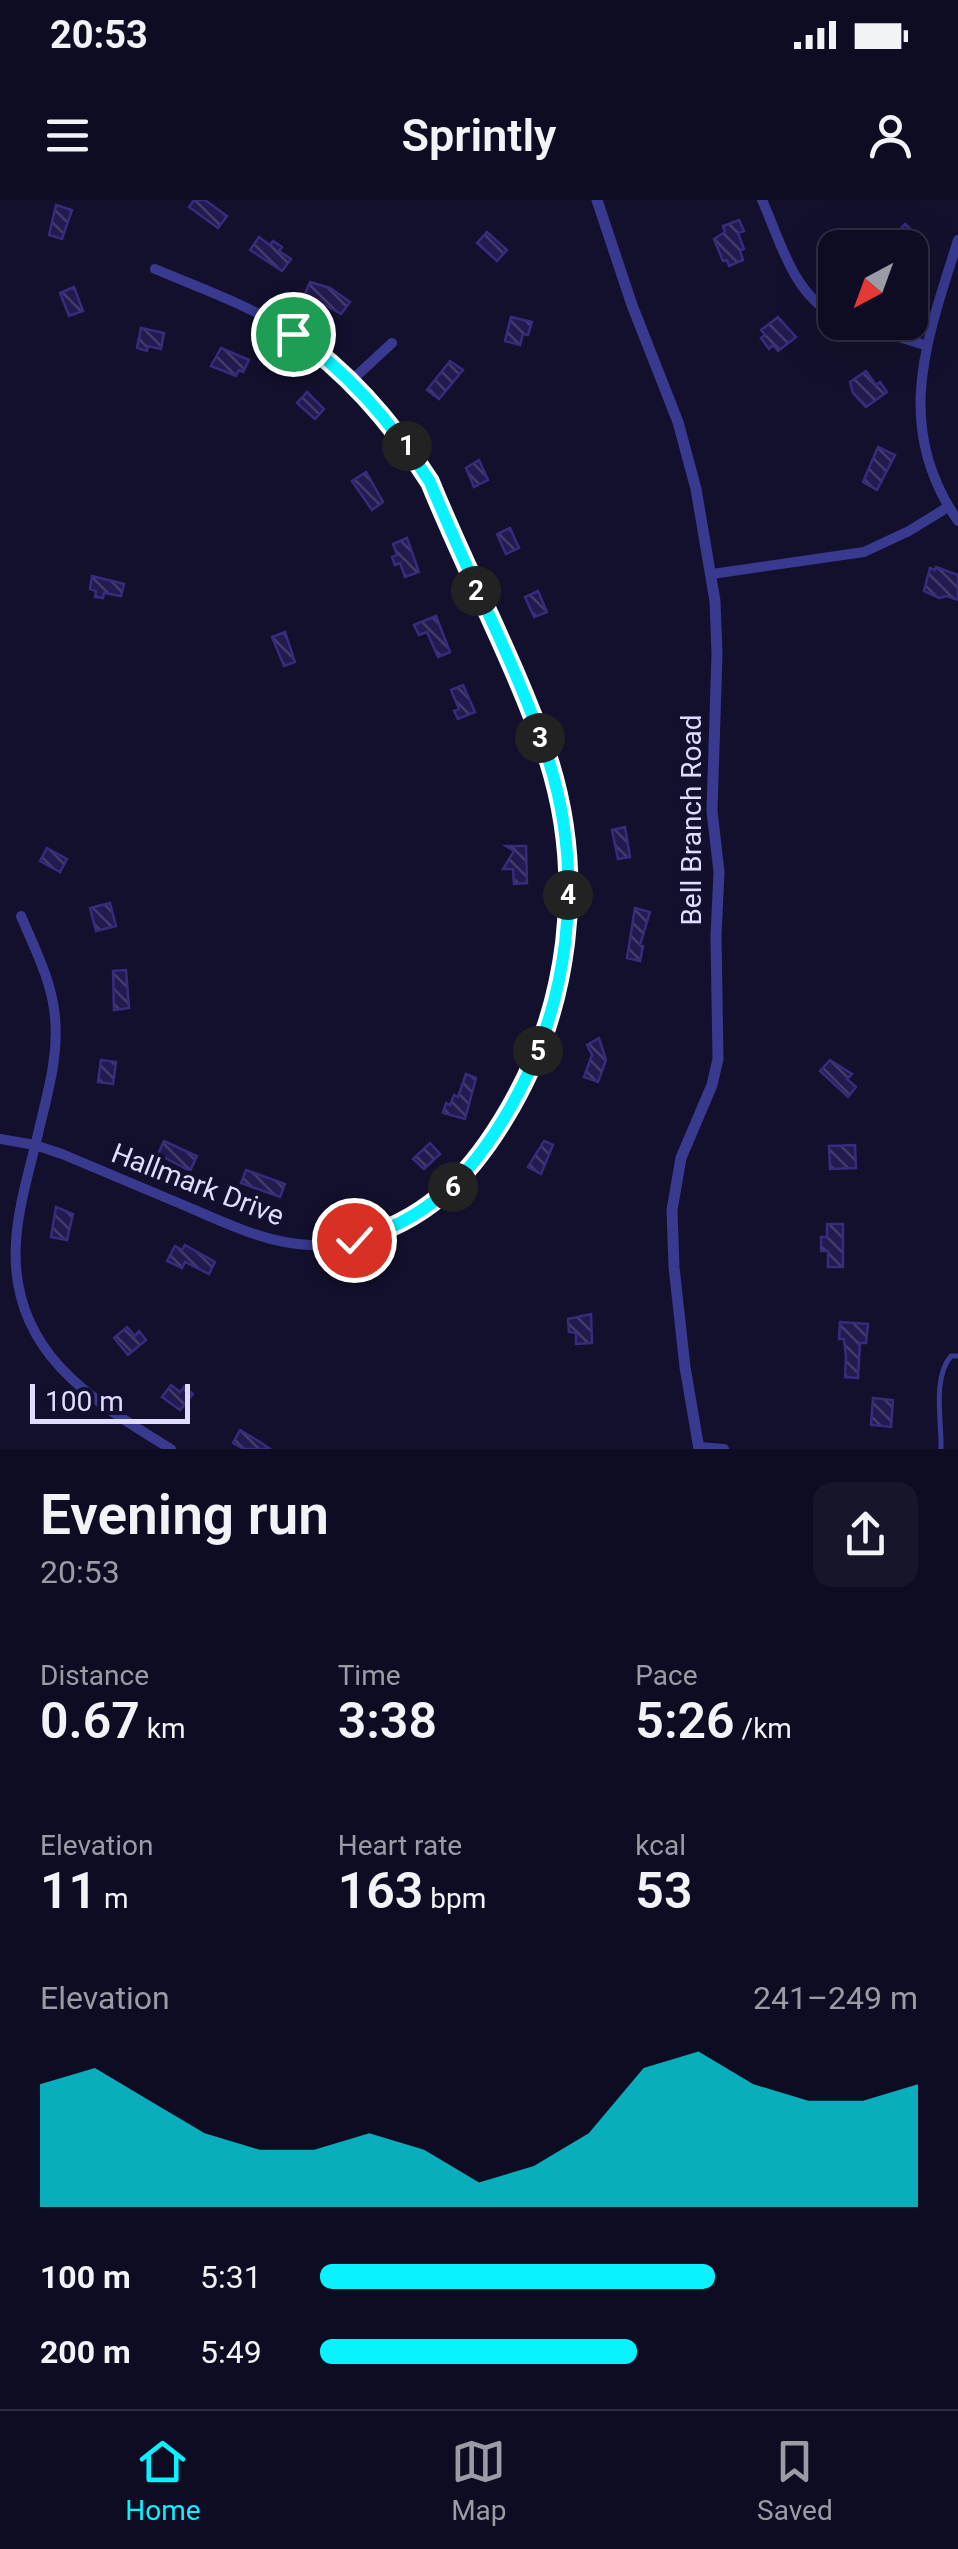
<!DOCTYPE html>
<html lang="en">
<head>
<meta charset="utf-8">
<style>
	body { margin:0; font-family:Roboto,sans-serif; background:#17152a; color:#f1f3f6; height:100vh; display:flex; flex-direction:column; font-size:38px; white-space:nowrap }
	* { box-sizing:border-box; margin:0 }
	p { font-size:32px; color:#9b9ba5 }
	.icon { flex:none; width:55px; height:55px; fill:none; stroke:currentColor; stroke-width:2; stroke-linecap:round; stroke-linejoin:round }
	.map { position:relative; height:1249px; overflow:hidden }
	.side { display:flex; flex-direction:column; background:#0e0c22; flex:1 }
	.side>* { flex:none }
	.needle { width:65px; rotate:221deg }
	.fabs { position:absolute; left:818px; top:30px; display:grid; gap:20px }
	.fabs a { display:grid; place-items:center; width:110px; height:110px; border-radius:20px; background:#0e0c22; box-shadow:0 10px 40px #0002,0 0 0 2px #2e2c40; font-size:50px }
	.scale { position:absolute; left:30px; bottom:25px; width:160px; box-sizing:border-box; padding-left:10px; border:5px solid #dedcff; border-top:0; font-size:28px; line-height:35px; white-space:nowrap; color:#dedcff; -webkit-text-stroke:8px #13102d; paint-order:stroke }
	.pin { position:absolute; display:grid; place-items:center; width:85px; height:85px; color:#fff; margin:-42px; border:5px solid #fff; border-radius:50%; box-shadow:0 2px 10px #0007 }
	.km { position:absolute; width:50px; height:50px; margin:-25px; border-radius:50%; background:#222; color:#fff; font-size:28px; line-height:50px; text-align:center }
	.round { display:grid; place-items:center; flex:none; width:105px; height:105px; border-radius:20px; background:#17152a }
	.head { display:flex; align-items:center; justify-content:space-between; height:170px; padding:0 40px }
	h1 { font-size:55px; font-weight:600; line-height:75px }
	.metrics { display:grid; grid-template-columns:repeat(3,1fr); gap:15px; height:170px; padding:10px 40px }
	.metrics div { display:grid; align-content:center }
	.metrics b { font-size:50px; font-weight:600 }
	.metrics small { font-size:28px; font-weight:400 }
	.metrics p { font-size:28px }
	.chart { height:280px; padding:20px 40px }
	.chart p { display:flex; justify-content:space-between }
	.chart svg { width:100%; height:180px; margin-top:10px; fill:#08f3ff; opacity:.7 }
	ul { padding:0 40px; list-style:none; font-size:32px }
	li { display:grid; grid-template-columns:160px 120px 1fr; align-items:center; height:75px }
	li i { height:25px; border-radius:12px; background:#08f3ff }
	.status { display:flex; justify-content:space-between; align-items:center; height:70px; padding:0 50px; background:#0e0c22; direction:ltr }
	.status svg { height:28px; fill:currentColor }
	header { display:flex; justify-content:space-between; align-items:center; height:130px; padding:0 40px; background:#0e0c22; font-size:45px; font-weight:600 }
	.menu { display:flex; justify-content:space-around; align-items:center; height:140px; border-top:2px solid #2e2c40; background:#0e0c22; font-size:28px; color:#9b9ba5 }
	.menu a { display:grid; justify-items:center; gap:5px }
	.menu .selected { color:#08f3ff }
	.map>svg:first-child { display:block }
	.building { fill:url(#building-back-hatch); stroke:#372b7d; stroke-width:2.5 }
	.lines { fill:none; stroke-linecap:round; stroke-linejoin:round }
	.service { stroke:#38398f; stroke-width:5 }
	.minor { stroke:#38398f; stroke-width:10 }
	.tertiary { stroke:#38398f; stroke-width:11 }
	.route-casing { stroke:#fff; stroke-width:20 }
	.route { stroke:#08f3ff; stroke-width:12 }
	.labels { text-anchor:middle; stroke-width:9; stroke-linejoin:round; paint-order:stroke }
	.street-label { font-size:28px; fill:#dedcff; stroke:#13102d }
</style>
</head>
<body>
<div class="status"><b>20:53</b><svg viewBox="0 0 49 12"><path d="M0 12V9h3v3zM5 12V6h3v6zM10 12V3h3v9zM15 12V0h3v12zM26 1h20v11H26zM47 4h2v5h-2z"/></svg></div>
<header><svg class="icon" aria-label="menu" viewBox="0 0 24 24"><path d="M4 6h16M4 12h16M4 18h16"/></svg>Sprintly<svg class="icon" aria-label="person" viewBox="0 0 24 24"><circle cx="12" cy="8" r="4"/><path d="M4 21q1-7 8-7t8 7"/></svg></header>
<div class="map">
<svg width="958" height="1249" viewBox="0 0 958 1249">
	<defs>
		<pattern id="building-back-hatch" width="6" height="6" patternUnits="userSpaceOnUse" patternTransform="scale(2.5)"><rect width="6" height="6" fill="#231a50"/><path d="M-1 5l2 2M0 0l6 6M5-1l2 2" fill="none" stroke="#423b6a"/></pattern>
	</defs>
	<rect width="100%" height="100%" fill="#13102d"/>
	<!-- building -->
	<path class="building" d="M194,0H205L227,16L218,28L189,7Z
		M56,5L72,10L62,39L49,35Z
		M739,20L744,31L738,33L744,49L740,51L743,60L729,66L727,60L723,61L714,39L725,32L723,26Z
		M905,24L918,36L907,48H882Z
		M487,32L507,50L497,61L477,43Z
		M259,37L270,45L273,41L282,47L279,51L291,59L282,71L250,50Z
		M310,82L330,88L350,102L341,114L305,94Z
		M74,87L83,111L69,116L60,93Z
		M511,117L532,122L528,135L523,134L520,145L505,141Z
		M778,117L796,137L778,151L773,145L769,149L761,138L765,135L761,130Z
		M141,128L164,133L161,149L148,146L147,151L137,148Z
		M221,148L249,160L243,172L239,170L236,176L211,166Z
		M450,161L463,170L439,199L427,190Z
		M866,171L876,185L880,182L887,192L866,207L853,193L850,182Z
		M307,192L324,209L315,219L297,203Z
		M878,247L895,255L877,290L863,282Z
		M479,260L488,280L474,287L466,268Z
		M366,272L383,302L372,310L352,281Z
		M510,328L519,348L506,354L497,334Z
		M407,338L419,372L405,377L400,363L395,365L392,357L397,355L393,344Z
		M936,367L958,375V400L947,396L939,398L924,391L930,368L935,370Z
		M92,376L124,384L121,396L104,393L103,398L95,397L96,391L90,389Z
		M538,391L547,412L534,417L525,397Z
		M436,416L450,452L438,457L427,432L419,435L414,425Z
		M285,432L295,462L284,466L272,437Z
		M463,485L475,512L458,519L454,511L459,509L451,490Z
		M625,627L630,657L618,659L612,630Z
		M506,646H526L527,683L514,684L513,669H503L514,651Z
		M47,648L67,659L60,672L40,661Z
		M110,703L116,726L96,731L90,708Z
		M635,708L650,712L640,745L643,746L640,761L627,758Z
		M126,770L129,808L114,810L113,771Z
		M599,838L606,860L598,882L584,877L592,855L587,845Z
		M101,860L116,862L113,884L98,882Z
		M830,860L852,874L847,879L856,887L848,897L820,871Z
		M466,874L476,878L465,919L443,913L446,903L450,905L454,895L458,897Z
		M164,941L197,956L190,971L158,954Z
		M544,941L553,945L541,974L528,967Z
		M430,943L440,954L424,969L413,959Z
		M855,945L856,968L830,969L829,946Z
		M246,970L285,984L280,997L241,983Z
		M56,1007L73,1014L67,1040L51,1037Z
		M827,1024H843V1067H828V1051H821V1037H827Z
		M185,1045L215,1062L209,1074L185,1062L182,1068L167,1061L175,1046L182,1050Z
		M591,1114L592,1143L576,1144V1133L569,1132L568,1119Z
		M840,1122L868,1124L866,1143H860L858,1178L845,1177L846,1157L844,1139H839Z
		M127,1127L135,1136L139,1131L146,1140L128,1155L114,1138Z
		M171,1185L180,1192L184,1187L193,1194L180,1210L162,1197Z
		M873,1198L893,1200L891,1227L871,1225Z
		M240,1230L260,1242L270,1249H244L233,1243Z"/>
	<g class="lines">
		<!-- service -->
		<path class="service" d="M941,1249C942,1222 932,1178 951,1156H958"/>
		<!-- minor -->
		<path class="minor" d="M762,0C781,42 792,92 835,116
			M958,40C927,139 892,226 958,321
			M850,122L925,145
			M351,181L392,143
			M712,374L864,352L909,331L948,307
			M21,716C35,749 52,782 55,817C59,859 46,898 37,938C29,972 18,1007 16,1042C9,1151 91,1200 171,1249
			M0,939L35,945L62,954C104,972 146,989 188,1007C228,1024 266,1043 310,1045C457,1053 544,879 564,757C573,705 568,650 558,599C546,539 518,484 493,429C471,380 450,332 430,282C391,221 345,165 282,127C243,103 198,87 155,69
			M699,1247L724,1249"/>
		<!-- tertiary -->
		<path class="tertiary" d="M597,0L632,105L678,222L696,289L715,401L717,454L712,611L719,672L716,736L718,859L712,885L681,958L672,1010L674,1067L685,1167L699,1249"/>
	</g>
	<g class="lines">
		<!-- route casing -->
		<g class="route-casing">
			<path id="route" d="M293,134C350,173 393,224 430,282C467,373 515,462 547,555C587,676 570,812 503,920C467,979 424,1022 354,1040"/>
		</g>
		<!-- route -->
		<use href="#route" class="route"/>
	</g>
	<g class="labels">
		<!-- street labels -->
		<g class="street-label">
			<text transform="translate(691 620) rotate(-90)" y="10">Bell Branch Road</text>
			<text transform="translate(198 984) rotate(21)" y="10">Hallmark Drive</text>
		</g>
	</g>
</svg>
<div class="fabs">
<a><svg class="needle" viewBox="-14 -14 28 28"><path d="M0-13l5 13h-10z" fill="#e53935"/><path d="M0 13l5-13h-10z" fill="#9b9ba5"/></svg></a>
</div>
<div class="scale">100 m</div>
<div class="pin" style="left:293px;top:134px;background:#1e9e55"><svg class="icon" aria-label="arrive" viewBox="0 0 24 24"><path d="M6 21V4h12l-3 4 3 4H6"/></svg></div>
<div class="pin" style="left:354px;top:1040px;background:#d93025"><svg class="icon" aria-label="check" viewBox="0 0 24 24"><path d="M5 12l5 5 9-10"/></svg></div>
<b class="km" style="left:407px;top:246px">1</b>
<b class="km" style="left:476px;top:391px">2</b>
<b class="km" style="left:540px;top:538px">3</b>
<b class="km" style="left:568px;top:695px">4</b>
<b class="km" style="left:538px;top:851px">5</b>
<b class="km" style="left:453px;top:987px">6</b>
</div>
<section class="side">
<div class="head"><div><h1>Evening run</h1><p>20:53</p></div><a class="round"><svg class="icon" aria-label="share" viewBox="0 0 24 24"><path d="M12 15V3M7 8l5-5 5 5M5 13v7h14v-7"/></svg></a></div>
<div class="metrics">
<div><p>Distance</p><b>0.67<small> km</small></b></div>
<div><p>Time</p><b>3:38</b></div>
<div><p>Pace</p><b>5:26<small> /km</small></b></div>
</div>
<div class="metrics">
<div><p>Elevation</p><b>11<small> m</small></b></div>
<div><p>Heart rate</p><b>163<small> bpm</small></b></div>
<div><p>kcal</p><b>53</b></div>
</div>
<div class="chart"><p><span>Elevation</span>241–249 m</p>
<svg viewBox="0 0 160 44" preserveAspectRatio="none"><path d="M0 44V14L10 10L20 18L30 26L40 30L50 30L60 26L70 30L80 38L90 34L100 26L110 10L120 6L130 14L140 18L150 18L160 14V44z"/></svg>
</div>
<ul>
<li><b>100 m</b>5:31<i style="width:66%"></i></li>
<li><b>200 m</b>5:49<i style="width:53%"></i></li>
</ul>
</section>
<nav class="menu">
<a class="selected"><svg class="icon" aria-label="home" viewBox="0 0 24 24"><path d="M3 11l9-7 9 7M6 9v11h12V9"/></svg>Home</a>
<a><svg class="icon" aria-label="map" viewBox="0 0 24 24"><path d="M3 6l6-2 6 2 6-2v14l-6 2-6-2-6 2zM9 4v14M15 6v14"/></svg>Map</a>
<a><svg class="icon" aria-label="saved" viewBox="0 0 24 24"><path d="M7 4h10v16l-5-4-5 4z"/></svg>Saved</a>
</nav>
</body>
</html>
